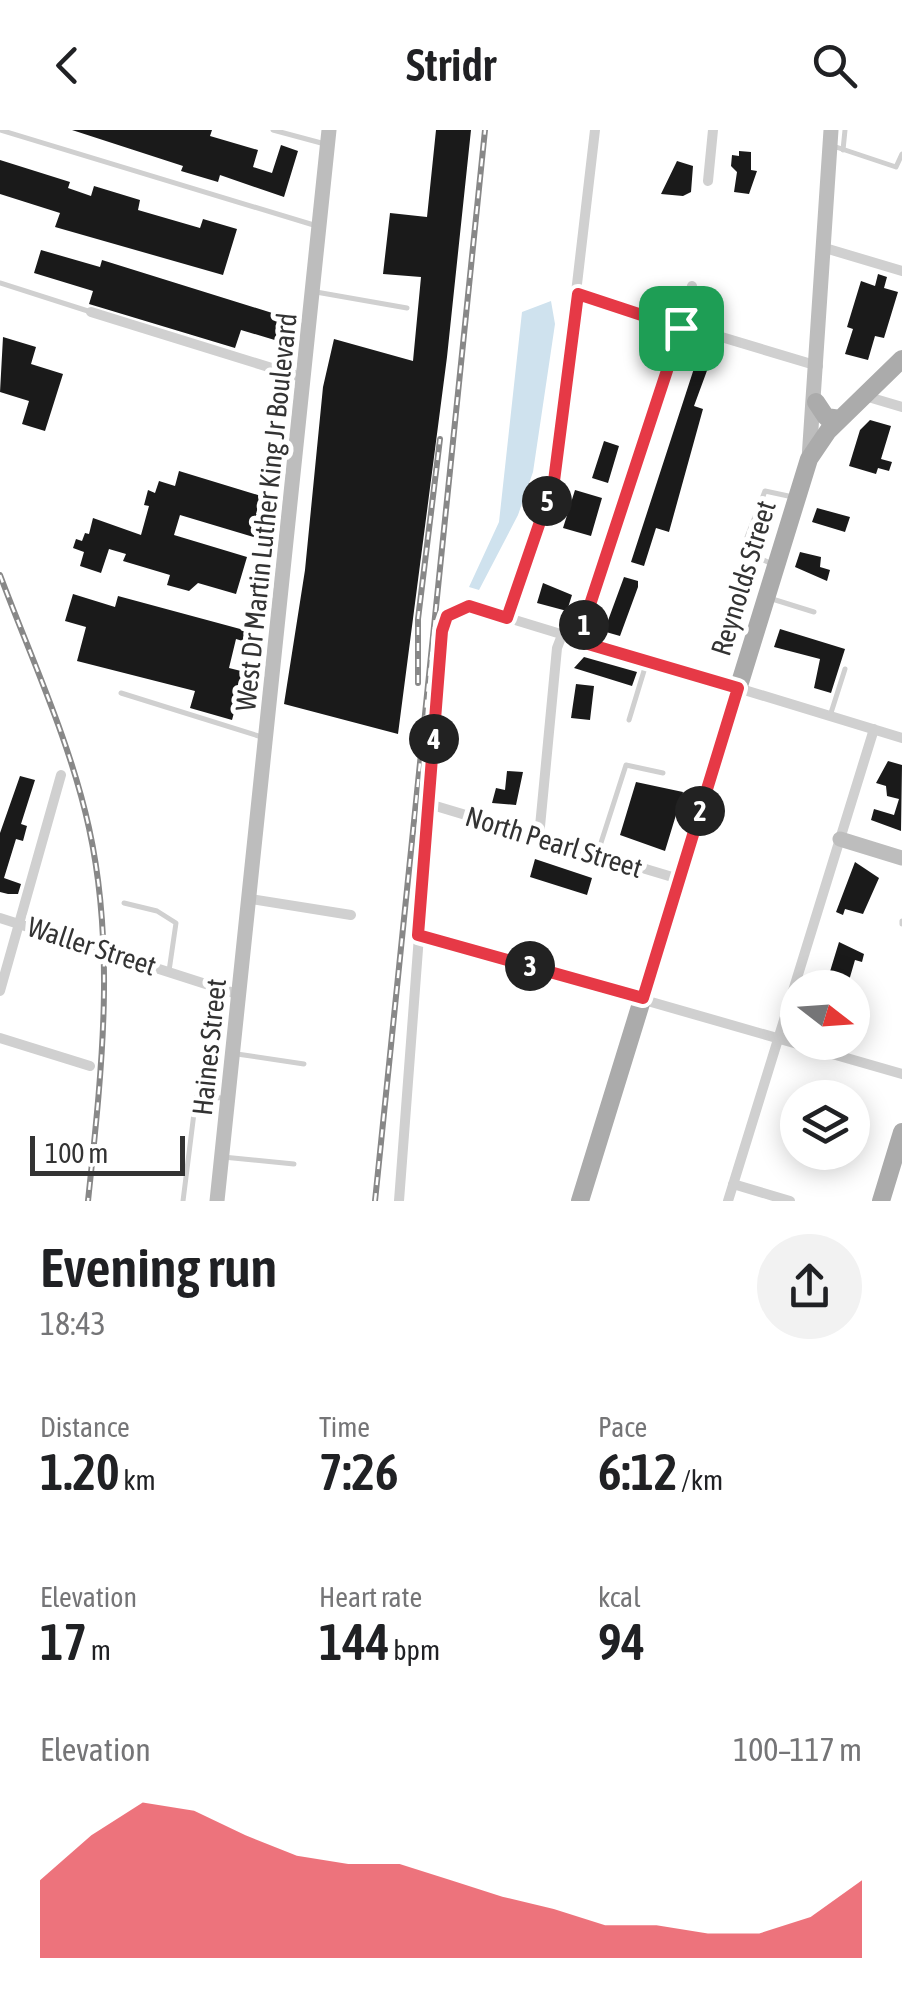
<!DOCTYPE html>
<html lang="en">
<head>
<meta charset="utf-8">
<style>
	body { margin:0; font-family:"Asap Condensed",sans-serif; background:#f2f2f2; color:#202124; height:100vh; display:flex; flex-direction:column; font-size:38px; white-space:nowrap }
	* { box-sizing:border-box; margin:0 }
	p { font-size:32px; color:#757577 }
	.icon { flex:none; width:55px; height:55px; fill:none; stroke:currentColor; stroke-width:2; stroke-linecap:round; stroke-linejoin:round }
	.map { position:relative; height:1071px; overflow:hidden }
	.drawer { display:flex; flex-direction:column; background:#fff; flex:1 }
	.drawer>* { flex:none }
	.needle { width:65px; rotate:107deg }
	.buttons { position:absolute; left:780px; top:840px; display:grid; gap:20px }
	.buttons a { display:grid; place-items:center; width:90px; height:90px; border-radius:50%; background:#fff; box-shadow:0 5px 25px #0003; font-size:50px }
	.scale { position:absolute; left:30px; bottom:25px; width:155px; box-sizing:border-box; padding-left:10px; border:5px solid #333; border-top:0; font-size:28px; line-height:35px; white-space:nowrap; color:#333; -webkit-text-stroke:8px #fff; paint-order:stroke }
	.pin { position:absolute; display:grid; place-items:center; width:85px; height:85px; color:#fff; margin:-42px; border-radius:20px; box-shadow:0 5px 15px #0006 }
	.km { position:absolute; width:50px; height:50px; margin:-25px; border-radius:50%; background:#222; color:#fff; font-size:28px; line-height:50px; text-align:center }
	.round { display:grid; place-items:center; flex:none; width:105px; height:105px; border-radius:52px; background:#f2f2f2 }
	.overview { display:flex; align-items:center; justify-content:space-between; height:170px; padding:0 40px }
	h1 { font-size:55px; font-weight:600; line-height:75px }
	.stats { display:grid; grid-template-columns:repeat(3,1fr); gap:15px; height:170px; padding:10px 40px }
	.stats div { display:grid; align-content:center }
	.stats b { font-size:50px; font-weight:600 }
	.stats small { font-size:28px; font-weight:400 }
	.stats p { font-size:28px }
	.chart { height:280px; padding:20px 40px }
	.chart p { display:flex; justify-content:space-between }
	.chart svg { width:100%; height:180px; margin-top:10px; fill:#e63946; opacity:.7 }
	header { display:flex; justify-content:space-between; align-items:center; height:130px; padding:0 40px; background:#fff; font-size:45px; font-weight:600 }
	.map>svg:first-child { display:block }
	.water { fill:#cfe2ee }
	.building { fill:#1a1a1a }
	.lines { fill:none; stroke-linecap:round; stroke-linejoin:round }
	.lane { stroke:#d0d0d0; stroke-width:5 }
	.street { stroke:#d0d0d0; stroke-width:10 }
	.secondary { stroke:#bdbdbd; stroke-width:15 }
	.primary { stroke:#ababab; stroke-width:18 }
	.rail-casing { stroke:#888; stroke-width:6 }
	.rail { stroke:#fff; stroke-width:2.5; stroke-dasharray:8; stroke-linecap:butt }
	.route-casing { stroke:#fff; stroke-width:20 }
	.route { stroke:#e63946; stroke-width:12 }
	.labels { text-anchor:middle; stroke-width:10; stroke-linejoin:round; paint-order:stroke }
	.street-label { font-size:28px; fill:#333; stroke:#fff }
</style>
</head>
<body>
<header><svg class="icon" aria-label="back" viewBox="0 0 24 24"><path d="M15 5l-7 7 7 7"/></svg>Stridr<svg class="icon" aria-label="search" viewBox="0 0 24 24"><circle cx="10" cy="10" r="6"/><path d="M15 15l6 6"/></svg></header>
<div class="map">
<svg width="902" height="1071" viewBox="0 0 902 1071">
	<rect width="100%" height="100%" fill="#fff"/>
	<!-- water -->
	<path class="water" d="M551,171L555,194L533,342L518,385L479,460L469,457L499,392L522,182Z"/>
	<!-- building -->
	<path class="building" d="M72,0H212L210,6L258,20L253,37L272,43L281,15L298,21L284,67L220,45L218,52L181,41L183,36Z
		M436,0H471L447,227L398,604L284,574L305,440L323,257L334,209L413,231L421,147L383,144L390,83L427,87Z
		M739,21L751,22V40L757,41L749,64L734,62L737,42L731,36L732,25L739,26Z
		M0,30L70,52L68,58L91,66L94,56L140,70L138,80L200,98L203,89L237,99L223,145L55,97L60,83L0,64Z
		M677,31L693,36L691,62L683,66L661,64Z
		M41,120L100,137L102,130L285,187L278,211L241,200L235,218L89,174L93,161L34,143Z
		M878,144L887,147L884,158L898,162L884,208L875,206L868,230L845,224L853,199L847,197L861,151L875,156Z
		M3,207L36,217L31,234L63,244L45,301L22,294L29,271L0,262Z
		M699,223L712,227L694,276L703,279L669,402L656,398L644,436L631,432Z
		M870,290L891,296L881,329L892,332L889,341L878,338L876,344L849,336L860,300Z
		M604,311L619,316L608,353L592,348Z
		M179,341L261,366L256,384L263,386L257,408L180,385L174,405L247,427L236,464L198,453L189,461L167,455L170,445L123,431L126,424L109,419L101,443L80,436L84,422L73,418L76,409L82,411L85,403L89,404L93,388L141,405L149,376L144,375L148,360L155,363L159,351L175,356Z
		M575,360L602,368L591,406L563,398Z
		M817,378L850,387L845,402L812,392Z
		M800,422L821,427L820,437L830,440L827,451L795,437Z
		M624,447L638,451V457L620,506L606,502V496Z
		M543,453L572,465L567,481L537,473Z
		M73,464L115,477L118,466L259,504L256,515L236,509L229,538L245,542L232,590L190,578L195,561L77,531L86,497L65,491Z
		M780,499L845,519L831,563L814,558L820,529L774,517Z
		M584,527L637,542L632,556L574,538Z
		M576,554L594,556L590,590L571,588Z
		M888,631L902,635L901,701L871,690L874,679L894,685L899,669L887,666L886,656L876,653Z
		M507,641L523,642L516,675L492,673L496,658L505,660Z
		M20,646L35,650L21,694L27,696L23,711L16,709L4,748L21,754L18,764H8L0,762V703Z
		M636,652L683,662L665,721L620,705Z
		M535,729L592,748L587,765L530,747Z
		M855,732L879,748L863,784L845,779L843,785L836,782Z
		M839,812L864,824L862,832L855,830L848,854L828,848Z"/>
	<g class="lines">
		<!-- lane -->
		<path class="lane" d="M0,0L317,96
			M273,0L325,14
			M833,16L896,37L902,24
			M843,20L845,0
			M0,153L91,182
			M316,162L407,178
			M774,435L751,424L746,410L765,361L793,367
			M769,468L814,482
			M121,563L265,608
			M830,586L845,539
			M629,590L647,531
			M598,722L626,635L663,643
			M124,773L157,781L176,793L169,841
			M902,791V794
			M237,924L304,934
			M223,1027L294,1034
			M183,1071L196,967L225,968"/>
		<!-- street -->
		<path class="street" d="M708,51L713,0
			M825,118L902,141
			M578,164L818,236
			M91,182L304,248
			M865,266L902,277
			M507,487L554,351L595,0
			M579,511L692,156
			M429,674L679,749
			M539,707L557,518L562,505
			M251,769L351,785
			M0,788L240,865
			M418,805L902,944
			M0,861L61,645
			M0,908L90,936
			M733,1054L790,1071
			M399,1071L442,501L447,486L469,476L902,608
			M728,1071L874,599"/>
		<!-- secondary -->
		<path class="secondary" d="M809,329L831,0
			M840,709L902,728
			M217,1071L329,0"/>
		<!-- primary -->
		<path class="primary" d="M816,272L826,287L840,289
			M580,1071L809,329L828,301L902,229
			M881,1071L902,1002"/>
		<!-- rail casing -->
		<g class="rail-casing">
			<path id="rail" d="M0,445C31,528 70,611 89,698C116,821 101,947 88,1071
				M418,553V489L440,309
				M375,1071L485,0"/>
		</g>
		<!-- rail -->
		<use href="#rail" class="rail"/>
	</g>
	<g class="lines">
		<!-- route casing -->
		<g class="route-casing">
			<path id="route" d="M578,164L681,198L578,511L738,558L643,868L418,805L442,501L447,486L469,476L507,488L554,351Z"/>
		</g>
		<!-- route -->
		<use href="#route" class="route"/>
	</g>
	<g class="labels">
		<!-- street labels -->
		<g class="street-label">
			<text transform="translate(266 382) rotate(-84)" y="10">West Dr Martin Luther King Jr Boulevard</text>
			<text transform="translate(743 448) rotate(-73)" y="10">Reynolds Street</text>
			<text transform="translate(554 712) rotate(17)" y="10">North Pearl Street</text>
			<text transform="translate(92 816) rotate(18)" y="10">Waller Street</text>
			<text transform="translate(209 917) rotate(-84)" y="10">Haines Street</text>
		</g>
	</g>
</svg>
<div class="buttons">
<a><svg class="needle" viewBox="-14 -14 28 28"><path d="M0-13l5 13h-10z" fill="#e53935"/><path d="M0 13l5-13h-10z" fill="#757577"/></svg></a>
<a><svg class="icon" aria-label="layers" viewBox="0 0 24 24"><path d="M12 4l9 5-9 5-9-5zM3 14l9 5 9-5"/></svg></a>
</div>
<div class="scale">100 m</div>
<div class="pin" style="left:681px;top:198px;background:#1e9e55"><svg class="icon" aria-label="arrive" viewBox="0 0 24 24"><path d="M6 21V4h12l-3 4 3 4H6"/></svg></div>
<b class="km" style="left:584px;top:495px">1</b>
<b class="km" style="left:700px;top:681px">2</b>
<b class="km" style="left:530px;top:836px">3</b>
<b class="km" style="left:434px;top:609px">4</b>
<b class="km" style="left:547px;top:371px">5</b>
</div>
<section class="drawer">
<div class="overview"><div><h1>Evening run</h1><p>18:43</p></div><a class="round"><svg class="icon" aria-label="share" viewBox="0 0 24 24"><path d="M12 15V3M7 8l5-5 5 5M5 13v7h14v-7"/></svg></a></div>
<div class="stats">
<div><p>Distance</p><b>1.20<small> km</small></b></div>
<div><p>Time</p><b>7:26</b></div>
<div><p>Pace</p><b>6:12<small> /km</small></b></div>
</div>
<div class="stats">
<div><p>Elevation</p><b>17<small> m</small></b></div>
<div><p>Heart rate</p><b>144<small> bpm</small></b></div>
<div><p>kcal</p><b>94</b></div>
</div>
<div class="chart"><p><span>Elevation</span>100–117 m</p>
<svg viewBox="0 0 160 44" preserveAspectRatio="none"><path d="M0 44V25L10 14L20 6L30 8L40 14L50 19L60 21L70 21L80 25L90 29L100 32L110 36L120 36L130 38L140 38L150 34L160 25V44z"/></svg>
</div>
</section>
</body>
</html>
